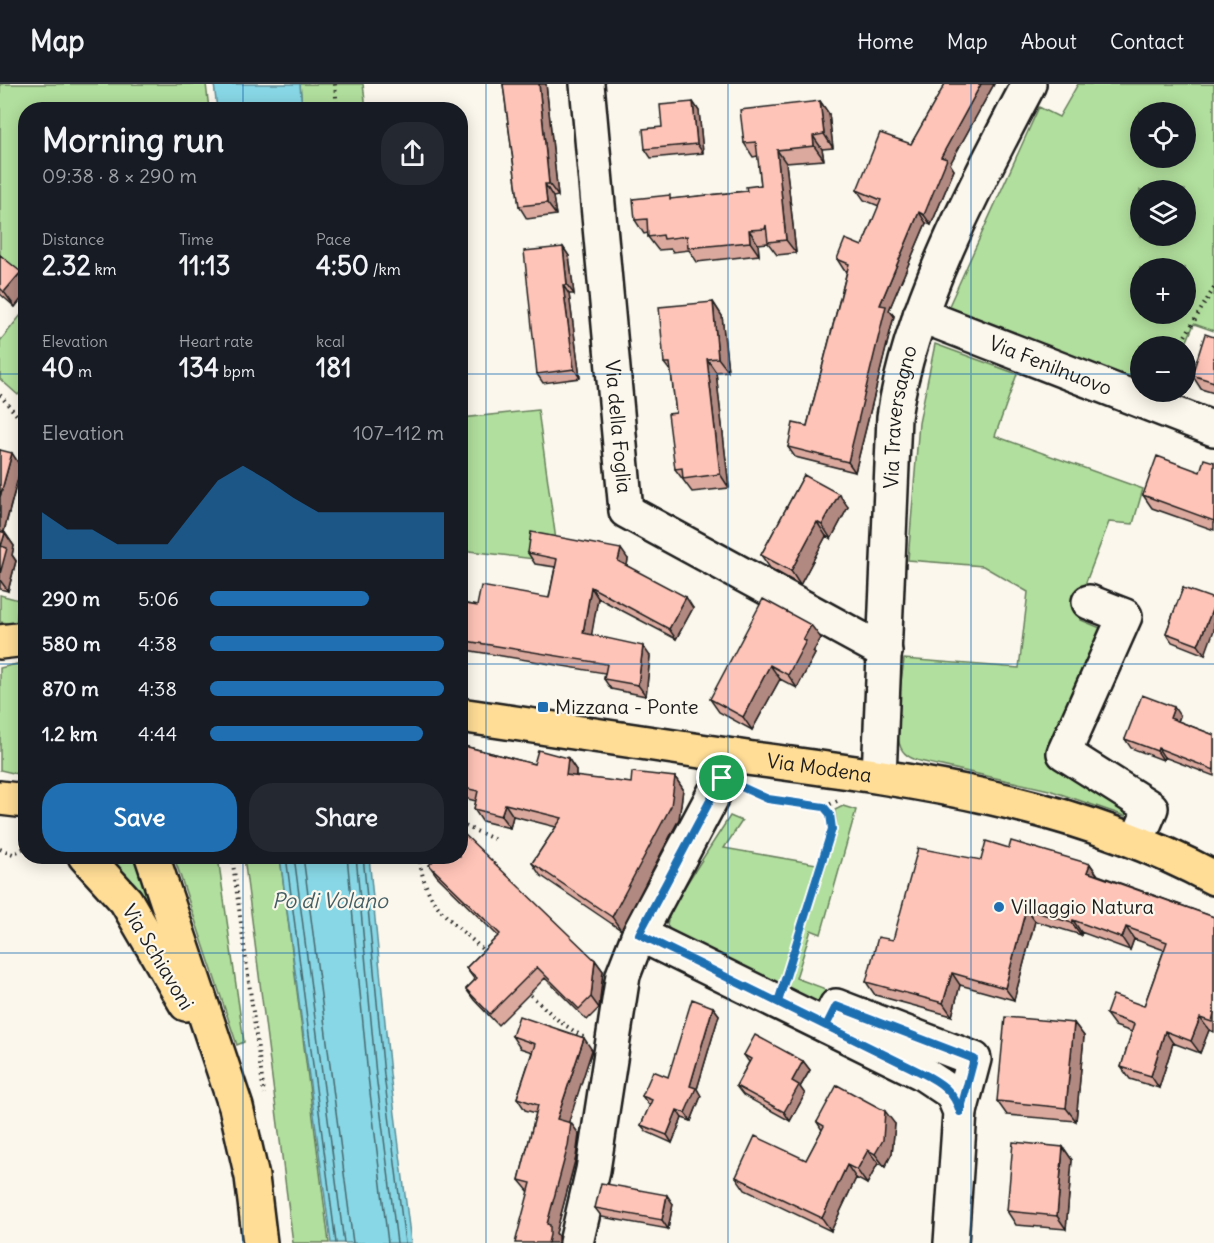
<!DOCTYPE html>
<html lang="en">
<head>
<meta charset="utf-8">
<style>
	body { margin:0; font-family:Delius,sans-serif; background:#242831; color:#f1f3f6; height:100vh; display:flex; flex-direction:column; font-size:22px; white-space:nowrap }
	* { box-sizing:border-box; margin:0 }
	p { font-size:20px; color:#9ea1a6 }
	.icon { flex:none; width:33px; height:33px; fill:none; stroke:currentColor; stroke-width:2; stroke-linecap:round; stroke-linejoin:round }
	.map { position:relative; flex:1; overflow:hidden }
	.drawer { position:absolute; left:18px; top:18px; width:450px; height:762px; display:flex; flex-direction:column; background:#171b24; border-radius:24px; box-shadow:0 3px 15px #0003 }
	.drawer>* { flex:none }
	.buttons { position:absolute; left:1130px; top:18px; display:grid; gap:12px }
	.buttons a { display:grid; place-items:center; width:66px; height:66px; border-radius:50%; background:#171b24; box-shadow:0 3px 15px #0003; font-size:30px }
	.pin { position:absolute; display:grid; place-items:center; width:51px; height:51px; color:#fff; margin:-26px; border:3px solid #fff; border-radius:50%; box-shadow:0 2px 6px #0007 }
	.round { display:grid; place-items:center; flex:none; width:63px; height:63px; border-radius:24px; background:#242831 }
	.headline { display:flex; align-items:center; justify-content:space-between; height:102px; padding:0 24px }
	h1 { font-size:33px; font-weight:700; line-height:45px }
	.stats { display:grid; grid-template-columns:repeat(3,1fr); gap:9px; height:102px; padding:6px 24px }
	.stats div { display:grid; align-content:center }
	.stats b { font-size:26px; font-weight:700 }
	.stats small { font-size:16px; font-weight:400 }
	.stats p { font-size:16px }
	.chart { height:168px; padding:12px 24px }
	.chart p { display:flex; justify-content:space-between }
	.chart svg { width:100%; height:108px; margin-top:6px; fill:#1f6fb2; opacity:.7 }
	.cta { display:flex; gap:12px; margin-top:auto; padding:12px 24px }
	.cta a { flex:1; height:69px; border-radius:24px; background:#1f6fb2; color:#fff; font-size:24px; font-weight:700; line-height:69px; text-align:center }
	.cta a+a { background:#242831; color:#f1f3f6 }
	ul { padding:0 24px; list-style:none; font-size:20px }
	li { display:grid; grid-template-columns:96px 72px 1fr; align-items:center; height:45px }
	li i { height:15px; border-radius:8px; background:#1f6fb2 }
	header { display:flex; align-items:center; gap:36px; box-sizing:border-box; height:84px; padding:0 30px; background:#171b24; border-bottom:2px solid #363941 }
	header strong { font-size:28px }
	nav { display:flex; gap:33px; margin-inline-start:auto; font-size:21px }
	.map>svg:first-child { display:block }
	.green { fill:#b1df9d; stroke:#667e5c; stroke-width:1.5; fill-rule:evenodd }
	.water { fill:#88d7e6; stroke:#5d8c95; stroke-width:1.5 }
	.lines { fill:none; stroke-linecap:round; stroke-linejoin:round }
	.shore { stroke:#47676d; stroke-width:1.5 }
	.minor-casing { stroke:#1c1c1c; stroke-width:38 }
	.major-casing { stroke:#1c1c1c; stroke-width:38 }
	.path { stroke:#1c1c1c; stroke-width:4; stroke-dasharray:1.5 4.5; stroke-linecap:butt }
	.minor { stroke:#fbf7ec; stroke-width:33 }
	.major { stroke:#ffdd96; stroke-width:33 }
	.wall { fill:#dba99e; stroke:#1c1c1c; stroke-width:1.5 }
	.shaded-wall { fill:#b28981; stroke:#1c1c1c; stroke-width:1.5 }
	.building { fill:#ffc4b8; stroke:#1c1c1c; stroke-width:1.5 }
	.route-casing { stroke:#fff; stroke-width:12 }
	.route { stroke:#1f6fb2; stroke-width:8 }
	.grid { fill:none; stroke:#1f6fb2; stroke-width:1.5; stroke-opacity:0.55 }
	.poi-dot { fill:#1f6fb2; stroke:#fbf7ec; stroke-width:2 }
	.labels { text-anchor:middle; stroke-width:4.5; stroke-linejoin:round; paint-order:stroke }
	.street-label { font-size:20px; fill:#1c1c1c; stroke:#fbf7ec }
	.poi-label { font-size:20px; fill:#1c1c1c; stroke:#fbf7ec; text-anchor:start }
	.water-label { font-size:21px; font-style:italic; fill:#425d63; stroke:#fbf7ec }
</style>
</head>
<body>
<header>
<strong>Map</strong>
<nav><a>Home</a><a>Map</a><a>About</a><a>Contact</a></nav>
</header>
<div class="map">
<svg width="1214" height="1159" viewBox="0 0 1214 1159">
	<rect width="100%" height="100%" fill="#fbf7ec"/>
	<filter id="ink" filterUnits="userSpaceOnUse"><feTurbulence type="fractalNoise" baseFrequency=".0167" numOctaves="2"/><feDisplacementMap in="SourceGraphic" scale="12" xChannelSelector="R" yChannelSelector="G"/><feConvolveMatrix kernelMatrix="1 2 1 2 8 2 1 2 1" color-interpolation-filters="sRGB"/></filter>
	<g filter="url(#ink)">
		<!-- green -->
		<path class="green" d="M0,0H206L209,25L26,26L25,198L0,177Z
			M300,0H363L366,25H302Z
			M1078,0H1214V247L1194,240L1185,262H1140V301L948,224L1039,23L1059,33ZM1140,28H1185V74H1140ZM1140,106H1185V152H1140ZM1140,184H1185V230H1140Z
			M25,226V303L18,311L0,295V257Z
			M935,260L1017,290L995,352L1143,405L1133,440L1109,438L1086,498L1081,536L1110,548L1055,672L1129,717L1125,732L1049,706L924,678C915,676 905,673 901,664C891,644 902,597 904,575L1019,584L1028,508L983,482L908,476L919,339Z
			M538,326L559,478L461,466V334Z
			M0,511L19,516L16,540L0,538Z
			M25,578L26,692L0,686V584Z
			M843,722L856,726L821,850L811,846L796,894L823,904L829,913L824,926L670,847L667,840L671,824L730,732L742,737L724,764L822,781L836,738L835,726Z
			M99,773H142L201,934Z
			M174,773H218L244,958L237,961Z
			M244,773H280L329,1159H293Z"/>
		<!-- water -->
		<path class="water" d="M214,0H300L302,25H217Z
			M280,773H369L390,990L411,1159H331Z"/>
		<g class="lines">
			<!-- shore -->
			<path class="shore" d="M286,772L336,1159
				M294,772L344,1159
				M303,772L353,1159
				M347,772L368,992L388,1159
				M356,772L376,991L397,1159
				M363,772L384,991L405,1159"/>
			<!-- minor casing -->
			<g class="minor-casing">
				<g id="minor">
					<path id="s1" d="M587,0L626,427L885,568"/>
					<path id="s2" d="M920,231L1214,345"/>
					<path d="M1089,518L1125,532L1064,669L1151,724L1137,757"/>
					<path id="s3" d="M879,692L894,333C910,223 977,98 1029,0"/>
					<path d="M639,850L922,989L952,1009L960,1028L951,1159"/>
					<path d="M827,942L836,922L974,975L960,1028"/>
					<path d="M576,1159L593,1086L623,891L639,850L734,672"/>
				</g>
			</g>
			<!-- major casing -->
			<g class="major-casing">
				<g id="major">
					<path d="M0,558L26,555"/>
					<path id="s4" d="M460,631C556,645 652,660 747,674C910,696 1067,715 1214,794"/>
					<path d="M0,714L26,717"/>
					<path d="M85,772L126,817L186,920"/>
					<path d="M152,772L236,1023L252,1093L260,1159"/>
				</g>
			</g>
			<!-- path -->
			<path class="path" d="M335,0L337,26
				M1179,262L1214,204
				M0,311L26,342
				M749,707L768,715L824,723L839,716
				M460,740L494,755
				M0,765L13,770L26,763
				M232,772L264,1010
				M419,772C425,825 452,835 486,869
				M787,890L832,745L830,730L824,723
				M526,907L559,937L583,953"/>
			<!-- minor -->
			<use href="#minor" class="minor"/>
			<!-- major -->
			<use href="#major" class="major"/>
		</g>
		<!-- wall -->
		<path class="wall" d="M503,0H546L558,112L553,113L556,131L527,135L519,122Z
			M945,0H994L950,80L954,86L931,141L926,139L889,226L894,232L855,388L795,373L788,363L807,342L847,187L844,186L837,175L862,162L879,122L864,116L857,106L911,60Z
			M820,17L829,30L833,64L822,65L824,76L786,79L796,169L777,171L768,159L758,160L759,171L697,178L689,166L673,168L671,165L658,166L648,153V149L644,150L635,136L673,115L747,107L761,101L758,72L753,73L744,59Z
			M693,18L699,27L703,69L651,74L645,65L662,43Z
			M563,163L569,172L574,210H569L580,294L543,299L537,290Z
			M0,171L26,195V209L15,223L0,210Z
			M713,218L722,232L728,287L716,288L729,404L692,408L675,385L676,329L671,288L664,279Z
			M1214,253V309L1201,305L1192,291Z
			M0,366L21,383L4,448L5,449L14,462L12,471L16,477L8,507L0,505Z
			M1214,378V446L1152,424L1143,411L1200,388Z
			M804,391L848,423L831,455L826,452L800,501L770,484L761,471Z
			M528,469L628,475L627,482L693,524L676,555L598,514L591,551L650,572L646,612L611,605L604,595L605,589L460,565V519L477,522L549,514L555,483L535,480Z
			M1183,504L1205,571L1172,558L1166,549Z
			M821,554L813,568L815,570L797,604L780,595L752,646L719,628L710,615Z
			M1180,632L1178,637L1214,651V692L1164,673L1163,676L1131,664L1125,655Z
			M460,661L534,680L568,674L576,686V693L631,699L675,693L683,705L679,735L621,846L540,791L532,779L556,743L513,732L510,744L482,737L474,725L476,717L460,713Z
			M1009,764L1090,780L1098,791L1214,833V948L1209,946L1200,969L1173,959L1159,1004L1130,995L1121,983L1132,948L1115,942L1106,930L1144,922L1164,866L1134,855L1130,866L1081,848V851L1035,837L1014,916L960,901L952,932L875,911L866,898L893,856L981,776Z
			M429,781L595,876L603,887L599,924L587,936L545,894L498,941L474,916L466,905L475,896L466,884L498,852L437,792Z
			M713,923L719,931L697,1005L701,1012L691,1037L682,1034L672,1059L647,1048L641,1041L650,1021L648,1020L642,1012L668,993Z
			M1074,939L1084,952L1076,1037L1007,1031L997,1017Z
			M512,952L592,966L568,1038L579,1050L576,1073L556,1149L558,1152V1159L529,1108L519,1096L536,1029L525,1026L517,1014L532,968L520,964Z
			M744,971L803,977L810,986L800,1003L805,1010L790,1037L743,1011L736,1002L749,978Z
			M817,1038L895,1040L892,1069L885,1083L878,1079L867,1100L856,1094L831,1147L745,1106L736,1093L806,1076L822,1046Z
			M1063,1063L1072,1076L1066,1145L1016,1141L1007,1127Z
			M673,1120L668,1145L602,1133L595,1124Z"/>
		<!-- shaded-wall -->
		<path class="shaded-wall" d="M539,0H546L558,112L549,100Z
			M981,0H994L950,80L954,86L931,141L924,131L941,73Z
			M820,17L829,30L833,64L824,50Z
			M693,18L699,27L703,69L697,60Z
			M813,52L822,65L824,76L814,62Z
			M777,66L786,79L796,169L786,156Z
			M545,100L553,113L556,131L547,119Z
			M919,128L926,139L889,226L894,232L855,388L848,378L880,221Z
			M749,146L758,160L759,171L750,158Z
			M563,163L569,172L574,210L567,201Z
			M21,188L26,195V209L15,223L4,208Z
			M563,201L569,210L580,294L574,285Z
			M713,218L722,232L728,287L718,274Z
			M707,275L716,288L729,404L720,390Z
			M12,369L21,383L1,458L0,457V413Z
			M839,410L848,423L831,455L822,441Z
			M817,438L826,452L800,501L791,487Z
			M5,449L14,462L12,471L16,477L8,507L0,496L1,462Z
			M621,465L628,475L626,487L618,477Z
			M591,503L598,514L590,560L583,549Z
			M686,513L693,524L676,555L669,545Z
			M1214,521V546L1205,571L1198,561Z
			M811,541L821,554L813,568L815,570L797,604L788,591L803,556Z
			M643,562L650,572L646,612L638,601Z
			M770,581L780,595L752,646L743,633Z
			M1174,623L1180,632L1176,643L1170,634Z
			M1158,664L1164,673L1163,676L1157,667Z
			M568,674L576,686L575,704L566,691Z
			M675,693L683,705L679,735L621,846L612,833Z
			M505,720L513,732L510,744L501,732Z
			M1090,780L1098,792L1087,788Z
			M1026,825L1035,837L1014,916L1005,904Z
			M1073,836L1081,848V851L1072,839Z
			M1126,843L1134,855L1130,866L1122,854Z
			M595,876L603,887L599,924L591,913Z
			M952,889L960,901L952,932L943,919Z
			M713,923L719,931L697,1005L701,1012L691,1037L685,1029L690,1002Z
			M1200,934L1209,946L1200,969L1191,957Z
			M1074,939L1084,952L1076,1037L1066,1024Z
			M1165,947L1173,959L1159,1004L1151,992Z
			M584,954L592,966L566,1047L557,1035Z
			M803,977L810,986L800,1003L805,1010L790,1037L784,1028L792,997Z
			M677,1026L682,1034L672,1059L667,1051Z
			M885,1027L895,1040L892,1069L885,1083L875,1070Z
			M571,1039L579,1050L576,1073L556,1149L558,1152V1159H548L547,1140Z
			M1063,1063L1072,1076L1066,1145L1057,1132Z
			M868,1066L878,1079L867,1100L857,1086Z
			M847,1081L856,1094L831,1147L822,1134Z
			M667,1111L673,1120L668,1145L662,1136Z"/>
		<!-- building -->
		<path class="building" d="M503,0H539L549,100H545L547,119L519,122Z
			M945,0H981L941,73L947,75L924,131L919,128L880,221L886,222L848,378L788,363L793,339L807,342L849,180L837,175L845,155L862,162L881,116L857,106L880,49L911,60Z
			M820,17L824,50L813,52L814,62L777,66L786,156L768,158L766,141L765,145L749,146L750,158L688,164L687,152L664,155L663,151L648,153L647,135L635,136L633,115L670,111V115L747,107L746,103L761,101L756,58L744,59L740,26Z
			M693,18L697,60L645,65L643,45L662,43L660,21Z
			M563,163L567,201H563L574,285L537,290L524,167Z
			M0,171L21,188L4,208L0,204Z
			M713,218L718,274L707,275L720,390L683,395L682,384L675,385L668,330L676,329L670,279H664L659,223Z
			M1205,250L1214,253V298L1192,291Z
			M0,366L12,369L0,413Z
			M1157,372L1200,388L1204,375L1214,378V437L1143,411Z
			M804,391L839,410L822,441L817,438L791,487L761,471Z
			M0,447L5,449L1,462L7,464L0,490Z
			M531,448L621,465L618,477L686,513L669,545L591,503L583,549L643,562L638,601L604,595L607,580L460,556V519L477,522L481,502L549,514L557,475L528,469Z
			M1183,504L1214,515V521L1198,561L1166,549Z
			M763,515L811,541L803,556L806,557L788,591L770,581L743,633L710,615Z
			M1142,611L1174,623L1170,634L1214,651V686L1158,664L1157,667L1125,655Z
			M460,661L534,680L538,666L568,674L566,691L631,699L632,688L675,693L671,722L612,833L532,779L562,734L505,720L501,732L474,725L478,707L460,703Z
			M462,748L595,876L591,913L579,925L537,883L490,930L466,905L477,894L466,884L500,850L429,781L438,772H460V749Z
			M986,757L1009,764L1011,757L1090,780L1087,788L1214,833V929L1212,938L1200,934L1191,957L1165,947L1151,992L1121,983L1134,940L1106,930L1113,911L1144,922L1167,858L1126,843L1122,854L1073,836L1072,839L1026,825L1005,904L952,889L943,919L866,898L878,853L893,856L918,764L981,776Z
			M692,915L713,923L690,1002L696,1004L685,1029L677,1026L667,1051L641,1041L652,1016L642,1012L653,987L668,993Z
			M519,932L584,954L557,1035L571,1039L568,1062L547,1140L550,1141V1151L548,1159H515L531,1099L519,1096L538,1021L517,1014L535,960L512,952Z
			M1005,933L1074,939L1066,1024L997,1017Z
			M755,951L803,977L792,997L799,1001L784,1028L736,1002L751,975L744,971Z
			M837,1001L885,1027L883,1056L875,1070L868,1066L857,1086L847,1081L822,1134L736,1093L755,1052L806,1076L824,1042L817,1038Z
			M1013,1058L1063,1063L1057,1132L1007,1127Z
			M601,1099L667,1111L662,1136L595,1124Z"/>
	</g>
	<g class="lines" filter="url(#ink)">
		<!-- route casing -->
		<g class="route-casing">
			<path id="route" d="M722,694L768,715L824,723L830,730L832,745L778,918L922,989C940,998 954,1007 960,1028L974,975L836,922L826,942L639,850L722,694"/>
		</g>
		<!-- route -->
		<use href="#route" class="route"/>
	</g>
	<!-- grid -->
	<path class="grid" d="M243,0V26M486,0V1159M728,0V1159M971,0V1159M0,290H26M460,290H1140M1185,290H1214M0,580H26M460,580H1214M243,772V1159M0,869H1214"/>
	<!-- markers -->
	<g class="poi-dot">
		<rect x="537" y="617" width="12" height="12" rx="3"/>
		<circle cx="999" cy="823" r="6"/>
	</g>
	<g class="labels">
		<!-- street labels -->
		<g class="street-label">
			<text dy="7" stroke="none"><textPath href="#s2" startOffset="140">Via Fenilnuovo</textPath></text>
			<text dy="7" stroke="none"><textPath href="#s3" startOffset="360">Via Traversagno</textPath></text>
			<text dy="7" stroke="none"><textPath href="#s1" startOffset="344">Via della Foglia</textPath></text>
			<text dy="7" stroke="none"><textPath href="#s4" startOffset="363">Via Modena</textPath></text>
			<text transform="translate(158 873) rotate(59)" y="7">Via Schiavoni</text>
		</g>
		<!-- poi labels -->
		<g class="poi-label">
			<text x="555" y="630">Mizzana - Ponte</text>
			<text x="1011" y="830">Villaggio Natura</text>
		</g>
		<!-- water labels -->
		<g class="water-label">
			<text x="330" y="824">Po di Volano</text>
		</g>
	</g>
</svg>
<div class="buttons">
<a><svg class="icon" aria-label="locate" viewBox="0 0 24 24"><circle cx="12" cy="12" r="6"/><path d="M12 2v4M12 18v4M2 12h4M18 12h4"/></svg></a>
<a><svg class="icon" aria-label="layers" viewBox="0 0 24 24"><path d="M12 4l9 5-9 5-9-5zM3 14l9 5 9-5"/></svg></a>
<a>+</a>
<a>−</a>
</div>
<div class="pin" style="left:722px;top:694px;background:#1e9e55"><svg class="icon" aria-label="arrive" viewBox="0 0 24 24"><path d="M6 21V4h12l-3 4 3 4H6"/></svg></div>
<section class="drawer">
<div class="headline"><div><h1>Morning run</h1><p>09:38 · 8 × 290 m</p></div><a class="round"><svg class="icon" aria-label="share" viewBox="0 0 24 24"><path d="M12 15V3M7 8l5-5 5 5M5 13v7h14v-7"/></svg></a></div>
<div class="stats">
<div><p>Distance</p><b>2.32<small> km</small></b></div>
<div><p>Time</p><b>11:13</b></div>
<div><p>Pace</p><b>4:50<small> /km</small></b></div>
</div>
<div class="stats">
<div><p>Elevation</p><b>40<small> m</small></b></div>
<div><p>Heart rate</p><b>134<small> bpm</small></b></div>
<div><p>kcal</p><b>181</b></div>
</div>
<div class="chart"><p><span>Elevation</span>107–112 m</p>
<svg viewBox="0 0 160 44" preserveAspectRatio="none"><path d="M0 44V25L10 32L20 32L30 38L40 38L50 38L60 25L70 12L80 6L90 12L100 19L110 25L120 25L130 25L140 25L150 25L160 25V44z"/></svg>
</div>
<ul>
<li><b>290 m</b>5:06<i style="width:68%"></i></li>
<li><b>580 m</b>4:38<i style="width:100%"></i></li>
<li><b>870 m</b>4:38<i style="width:100%"></i></li>
<li><b>1.2 km</b>4:44<i style="width:91%"></i></li>
</ul>
<div class="cta"><a>Save</a><a>Share</a></div>
</section>
</div>
</body>
</html>
